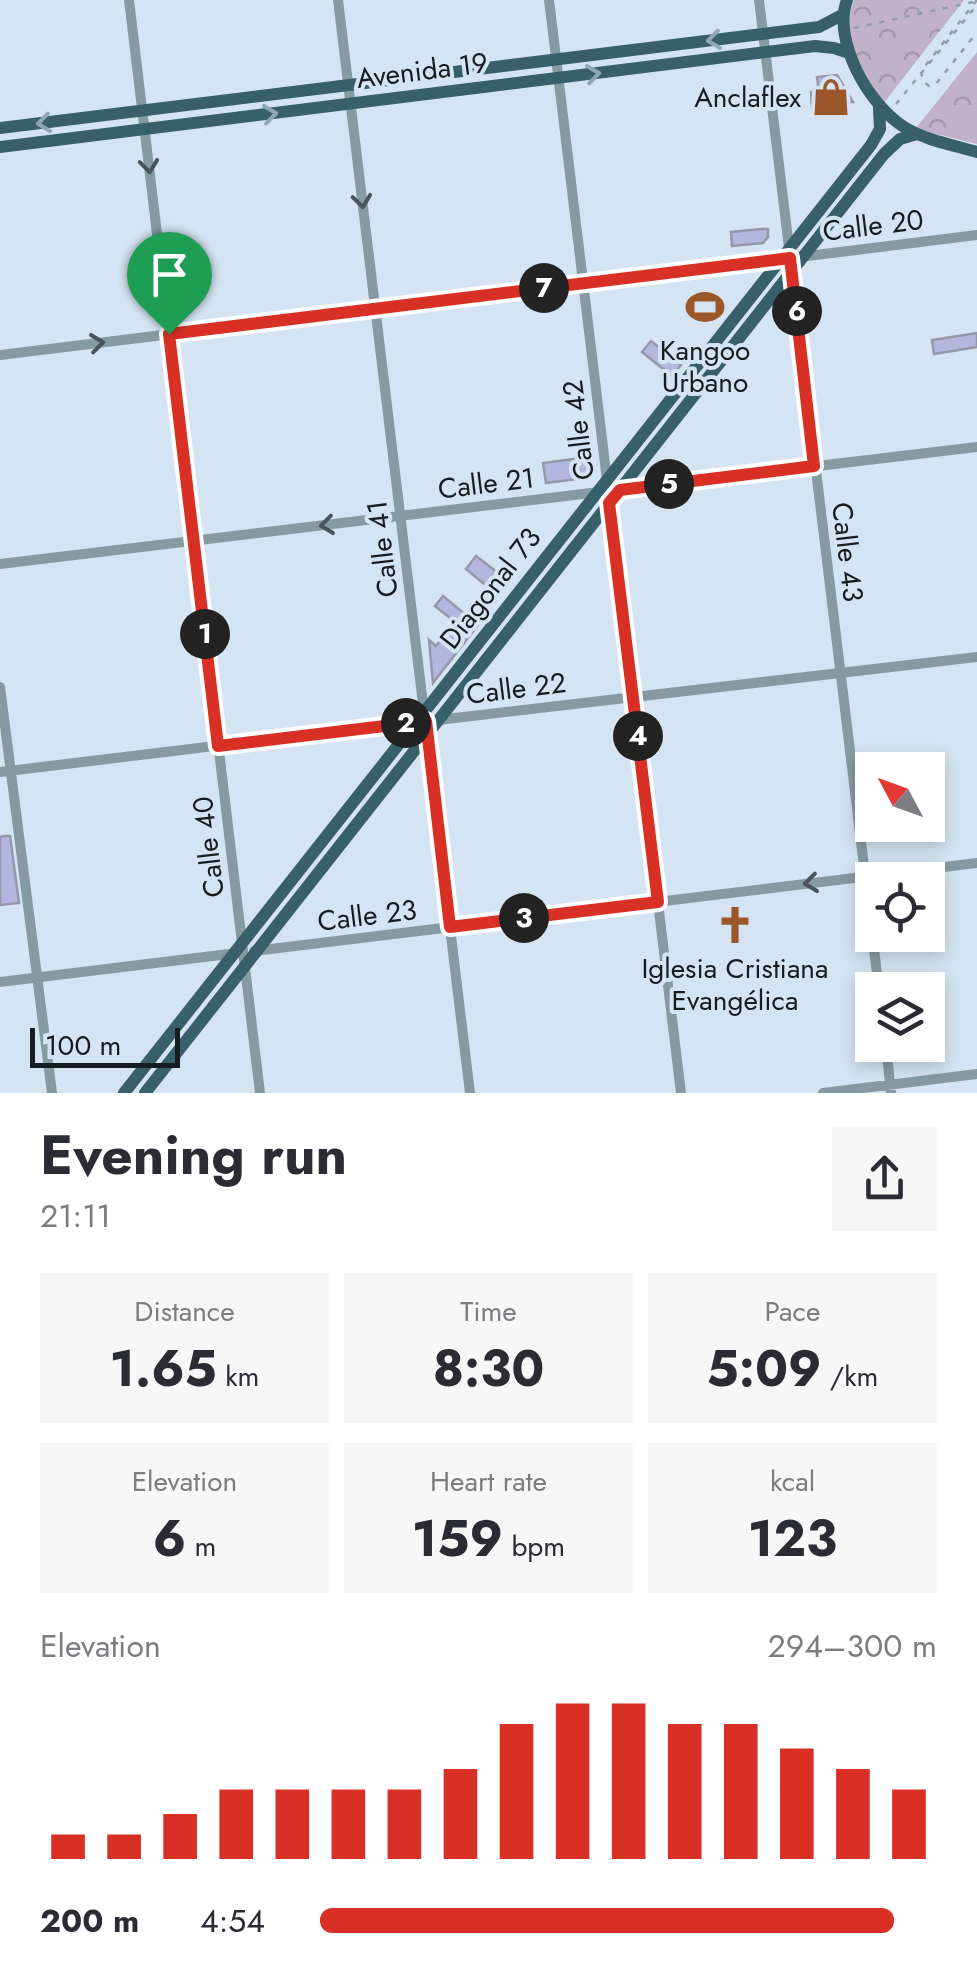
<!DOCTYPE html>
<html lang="en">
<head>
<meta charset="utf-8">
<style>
	body { margin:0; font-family:Jost,sans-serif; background:#f7f7f7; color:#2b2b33; height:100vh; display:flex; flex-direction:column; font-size:38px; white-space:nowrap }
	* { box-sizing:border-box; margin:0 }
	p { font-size:32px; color:#7c7c81 }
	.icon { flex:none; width:55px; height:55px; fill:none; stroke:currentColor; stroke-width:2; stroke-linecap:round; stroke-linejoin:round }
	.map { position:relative; height:1093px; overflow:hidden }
	.side { display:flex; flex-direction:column; background:#fff; flex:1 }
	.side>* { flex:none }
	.needle { width:65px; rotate:311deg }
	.fabs { position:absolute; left:855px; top:752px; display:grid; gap:20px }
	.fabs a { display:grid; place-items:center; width:90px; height:90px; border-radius:0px; background:#fff; box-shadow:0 5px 15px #0003; font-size:50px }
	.scale { position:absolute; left:30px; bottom:25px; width:150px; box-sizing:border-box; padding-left:10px; border:5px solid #171c21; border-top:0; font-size:28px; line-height:35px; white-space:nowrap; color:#171c21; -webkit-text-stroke:8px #d5e4f2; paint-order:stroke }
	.pin { position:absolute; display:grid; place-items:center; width:85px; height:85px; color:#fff; margin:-102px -42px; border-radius:50% 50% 50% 0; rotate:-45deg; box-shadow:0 0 10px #0007 }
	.pin .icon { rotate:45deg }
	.km { position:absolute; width:50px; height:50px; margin:-25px; border-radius:50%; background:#222; color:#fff; font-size:28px; line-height:50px; text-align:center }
	.round { display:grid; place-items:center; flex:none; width:105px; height:105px; border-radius:0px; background:#f7f7f7 }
	.summary { display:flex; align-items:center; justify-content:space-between; height:170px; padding:0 40px }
	h1 { font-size:55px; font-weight:700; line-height:75px }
	.figures { display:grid; grid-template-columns:repeat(3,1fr); gap:15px; height:170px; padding:10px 40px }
	.figures div { display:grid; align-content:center; border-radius:0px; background:#f7f7f7; text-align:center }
	.figures b { font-size:50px; font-weight:700 }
	.figures small { font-size:28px; font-weight:400 }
	.figures p { font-size:28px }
	.chart { height:280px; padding:20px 40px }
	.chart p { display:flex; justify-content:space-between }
	.chart svg { width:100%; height:180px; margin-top:10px; stroke:#d93025; stroke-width:6 }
	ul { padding:0 40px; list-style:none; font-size:32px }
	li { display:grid; grid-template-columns:160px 120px 1fr; align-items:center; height:75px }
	li i { height:25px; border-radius:12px; background:#d93025 }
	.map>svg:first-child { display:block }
	.park { fill:url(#park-crowns) }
	.building { fill:#b3b6df; stroke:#9698a9; stroke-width:2.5 }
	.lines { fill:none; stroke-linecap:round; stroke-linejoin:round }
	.path { stroke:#919ca7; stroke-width:2.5; stroke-dasharray:5 8; stroke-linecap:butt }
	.minor { stroke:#869ba1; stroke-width:10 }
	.major { stroke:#37606b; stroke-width:12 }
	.oneway { stroke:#8ea9b5 }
	.oneway2 { stroke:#49555b }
	.route-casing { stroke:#fff; stroke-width:20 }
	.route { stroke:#d93025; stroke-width:12 }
	.labels { text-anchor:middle; stroke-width:8; stroke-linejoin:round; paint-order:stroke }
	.street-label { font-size:28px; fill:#171c21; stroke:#d5e4f2 }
	.poi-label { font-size:28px; fill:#171c21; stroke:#d5e4f2 }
</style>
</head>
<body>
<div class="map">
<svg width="977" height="1093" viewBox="0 0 977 1093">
	<defs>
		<pattern id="park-crowns" width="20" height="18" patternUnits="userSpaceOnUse" patternTransform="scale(2.5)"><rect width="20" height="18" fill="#c1b2c9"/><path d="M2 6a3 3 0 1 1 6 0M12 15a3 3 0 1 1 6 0" fill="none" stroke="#a598ac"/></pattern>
	</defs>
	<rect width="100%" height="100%" fill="#d5e4f2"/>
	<!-- park -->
	<path class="park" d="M854,0H964L883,104C864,68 838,41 854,0Z
		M977,52V144L915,129Z"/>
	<!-- building -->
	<path class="building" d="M837,75L853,102L812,107L811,92H819L817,77Z
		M762,229H768V237L763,243L732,246L731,232Z
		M977,333V347L934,354L932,340Z
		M651,341L681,365L672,376L642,352Z
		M589,457L592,477L546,483L543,463Z
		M476,556L506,579L495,593L466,569Z
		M443,596L478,625L433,683L429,640L436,646L455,622L435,606Z
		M5,836H10L19,903L0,905V837Z"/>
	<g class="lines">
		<!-- path -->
		<path class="path" d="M977,0L921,71L923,81L929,86L936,84L977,32
			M854,28L973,2
			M896,104L977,5"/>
		<!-- minor -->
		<path class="minor" d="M129,0L260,1093
			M338,0L470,1093
			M549,0L681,1093
			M759,0L879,990
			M800,257L977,235
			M0,355L783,259
			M616,490L977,447
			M0,564L599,492
			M0,687L52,1093
			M438,720L977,657
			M0,772L421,721
			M254,951L977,863
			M0,982L237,953
			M886,1045L891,1093
			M823,1093L977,1074"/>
		<!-- major -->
		<path class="major" d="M847,0C832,41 869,105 904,127C925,140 953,145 977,152
			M0,128L819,27L842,15
			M0,147L815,46L834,48L849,53
			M124,1093L871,145L880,129L879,108
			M145,1093L884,154L900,139L917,134"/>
	</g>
	<!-- one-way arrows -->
	<defs><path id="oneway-chevron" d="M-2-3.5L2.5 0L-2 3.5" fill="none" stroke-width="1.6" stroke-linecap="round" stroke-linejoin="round" transform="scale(2.5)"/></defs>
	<g class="oneway">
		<use href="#oneway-chevron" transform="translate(714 40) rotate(173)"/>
		<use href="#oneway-chevron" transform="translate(593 74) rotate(-7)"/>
		<use href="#oneway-chevron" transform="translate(270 114) rotate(-7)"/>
		<use href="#oneway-chevron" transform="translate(44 123) rotate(173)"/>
	</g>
	<g class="oneway2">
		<use href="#oneway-chevron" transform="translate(149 166) rotate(83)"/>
		<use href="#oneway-chevron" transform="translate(362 201) rotate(83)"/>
		<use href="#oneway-chevron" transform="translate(97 343) rotate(-7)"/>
		<use href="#oneway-chevron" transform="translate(327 525) rotate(173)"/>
		<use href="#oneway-chevron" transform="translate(811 883) rotate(173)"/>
	</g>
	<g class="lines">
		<!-- route casing -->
		<g class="route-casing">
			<path id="route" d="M790,258L814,466L620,490L609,503L658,902L450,927L426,721L218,746L169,334Z"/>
		</g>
		<!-- route -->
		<use href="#route" class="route"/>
	</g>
	<!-- icons -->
	<defs>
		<g id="shop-bare" transform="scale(3)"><path d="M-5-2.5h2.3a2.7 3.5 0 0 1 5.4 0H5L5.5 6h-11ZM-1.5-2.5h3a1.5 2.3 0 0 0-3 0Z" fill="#9b5729" stroke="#d5e4f2" stroke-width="2.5" paint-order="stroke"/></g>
		<g id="stadium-bare" transform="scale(3)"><path d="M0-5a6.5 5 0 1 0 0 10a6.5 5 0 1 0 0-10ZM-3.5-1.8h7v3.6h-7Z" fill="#9b5729" stroke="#d5e4f2" stroke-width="2.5" paint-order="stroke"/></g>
		<g id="church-bare" transform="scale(3)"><path d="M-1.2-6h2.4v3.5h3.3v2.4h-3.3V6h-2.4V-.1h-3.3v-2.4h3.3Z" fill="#9b5729" stroke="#d5e4f2" stroke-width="2.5" paint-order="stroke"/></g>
	</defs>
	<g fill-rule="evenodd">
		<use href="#shop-bare" x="831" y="97"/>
		<use href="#stadium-bare" x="705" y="307"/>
		<use href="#church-bare" x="735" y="925"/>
	</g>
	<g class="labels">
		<!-- street labels -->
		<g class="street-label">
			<text transform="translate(422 70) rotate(-7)" y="10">Avenida 19</text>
			<text transform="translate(873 225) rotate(-7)" y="10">Calle 20</text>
			<text transform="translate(578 430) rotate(-97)" y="10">Calle 42</text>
			<text transform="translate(486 483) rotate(-7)" y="10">Calle 21</text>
			<text transform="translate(382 549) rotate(-97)" y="10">Calle 41</text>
			<text transform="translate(848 552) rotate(83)" y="10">Calle 43</text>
			<text transform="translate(490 588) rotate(-52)" y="10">Diagonal 73</text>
			<text transform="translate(516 688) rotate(-7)" y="10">Calle 22</text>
			<text transform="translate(208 847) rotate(-97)" y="10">Calle 40</text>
			<text transform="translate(367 915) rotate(-7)" y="10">Calle 23</text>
		</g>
		<!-- poi labels -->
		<g class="poi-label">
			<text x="801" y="107" text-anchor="end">Anclaflex</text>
			<text x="705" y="360">Kangoo<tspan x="705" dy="32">Urbano</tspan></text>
			<text x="735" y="978">Iglesia Cristiana<tspan x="735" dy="32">Evangélica</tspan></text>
		</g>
	</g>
</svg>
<div class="fabs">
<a><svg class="needle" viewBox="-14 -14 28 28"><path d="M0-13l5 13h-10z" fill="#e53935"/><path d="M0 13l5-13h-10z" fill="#7c7c81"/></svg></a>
<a><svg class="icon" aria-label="locate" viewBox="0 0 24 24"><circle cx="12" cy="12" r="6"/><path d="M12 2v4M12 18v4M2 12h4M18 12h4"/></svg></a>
<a><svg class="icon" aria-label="layers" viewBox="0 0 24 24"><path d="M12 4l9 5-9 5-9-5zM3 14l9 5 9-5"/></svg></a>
</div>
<div class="scale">100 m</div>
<div class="pin" style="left:169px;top:334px;background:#1e9e55"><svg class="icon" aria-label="arrive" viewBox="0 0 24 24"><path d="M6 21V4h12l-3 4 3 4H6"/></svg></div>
<b class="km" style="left:205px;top:634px">1</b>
<b class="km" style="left:406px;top:723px">2</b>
<b class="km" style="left:524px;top:918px">3</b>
<b class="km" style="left:638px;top:736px">4</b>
<b class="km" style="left:669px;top:484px">5</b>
<b class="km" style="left:797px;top:311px">6</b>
<b class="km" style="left:544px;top:288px">7</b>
</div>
<section class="side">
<div class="summary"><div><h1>Evening run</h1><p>21:11</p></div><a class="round"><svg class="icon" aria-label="share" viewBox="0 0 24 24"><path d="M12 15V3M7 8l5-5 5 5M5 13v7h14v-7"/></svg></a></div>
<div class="figures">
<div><p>Distance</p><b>1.65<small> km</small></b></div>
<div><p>Time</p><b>8:30</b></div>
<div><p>Pace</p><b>5:09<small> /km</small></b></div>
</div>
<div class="figures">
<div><p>Elevation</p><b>6<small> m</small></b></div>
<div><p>Heart rate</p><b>159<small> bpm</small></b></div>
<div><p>kcal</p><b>123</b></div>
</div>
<div class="chart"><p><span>Elevation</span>294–300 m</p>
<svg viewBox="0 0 160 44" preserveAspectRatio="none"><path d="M5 44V38M15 44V38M25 44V33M35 44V27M45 44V27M55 44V27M65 44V27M75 44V22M85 44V11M95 44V6M105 44V6M115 44V11M125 44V11M135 44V17M145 44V22M155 44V27"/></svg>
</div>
<ul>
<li><b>200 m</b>4:54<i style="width:93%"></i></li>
</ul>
</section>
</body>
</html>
